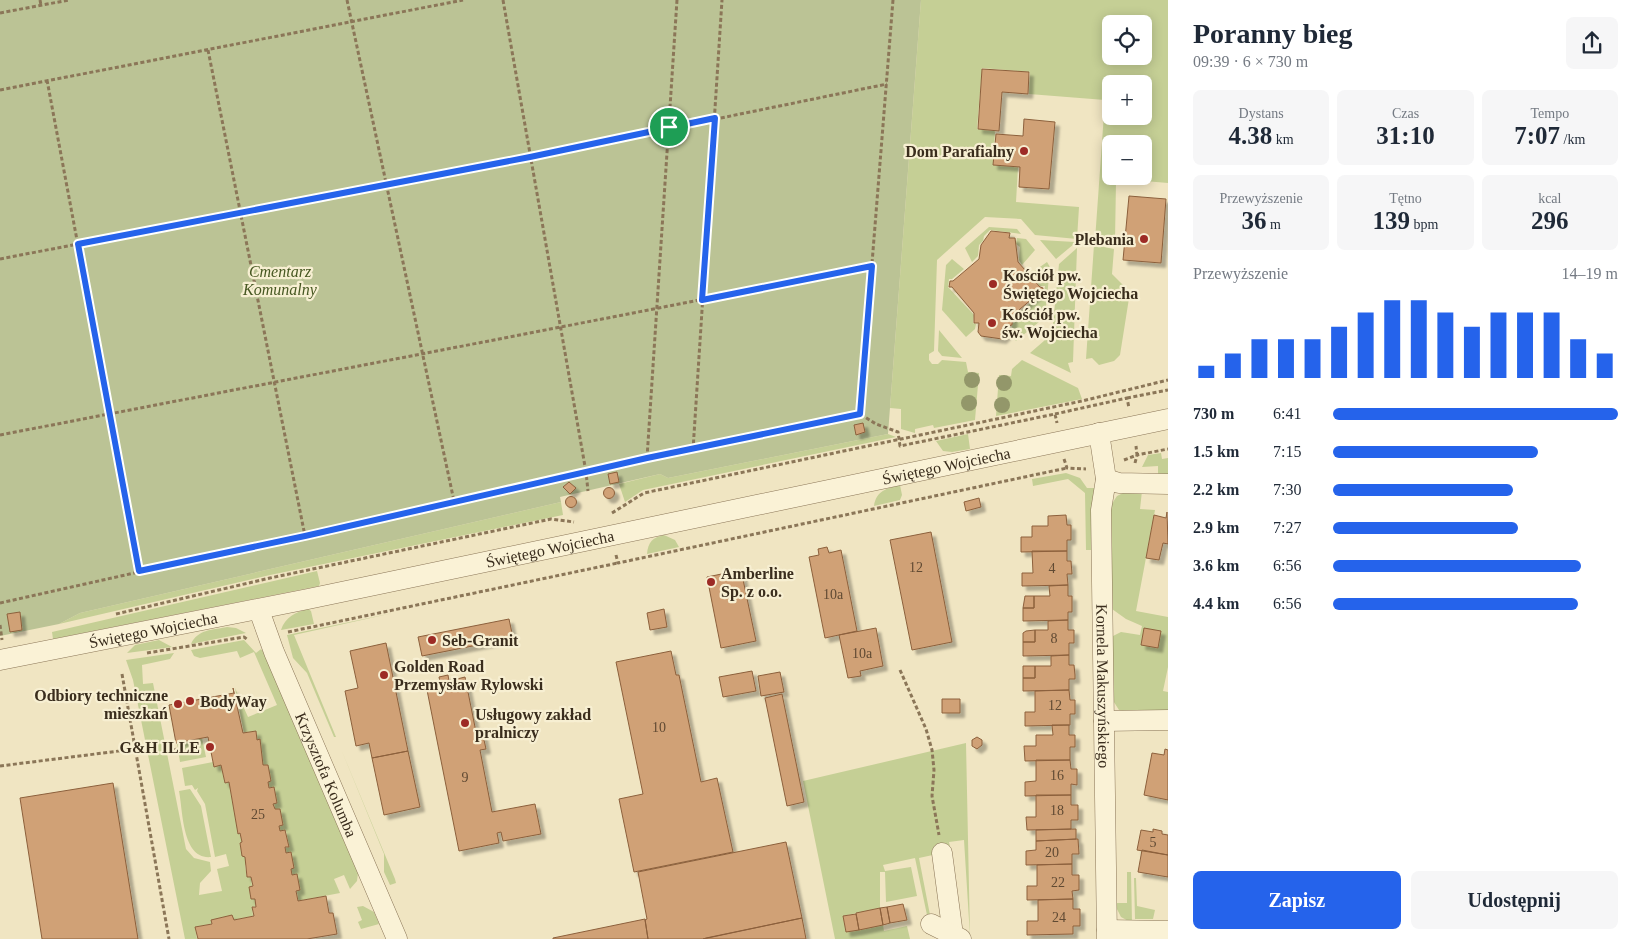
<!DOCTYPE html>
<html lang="pl">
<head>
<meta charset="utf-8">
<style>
	body { margin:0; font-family:"Times New Roman",serif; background:#f6f6f7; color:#1f2937; height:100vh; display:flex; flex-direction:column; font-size:19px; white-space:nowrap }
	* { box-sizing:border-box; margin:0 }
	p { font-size:16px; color:#747a83 }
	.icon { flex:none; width:28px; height:28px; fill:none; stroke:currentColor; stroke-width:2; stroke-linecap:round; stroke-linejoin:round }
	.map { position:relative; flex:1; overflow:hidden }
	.drawer { display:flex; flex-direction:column; background:#fff; width:475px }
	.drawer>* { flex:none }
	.controls { position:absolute; left:1102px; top:15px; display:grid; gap:10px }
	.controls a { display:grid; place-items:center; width:50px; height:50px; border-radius:8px; background:#fff; box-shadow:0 2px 12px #0003; font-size:25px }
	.pin { position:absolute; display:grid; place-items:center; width:42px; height:42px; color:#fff; margin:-21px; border:2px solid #fff; border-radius:50%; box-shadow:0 1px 5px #0007 }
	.round { display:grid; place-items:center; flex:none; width:52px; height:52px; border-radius:8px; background:#f6f6f7 }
	.headline { display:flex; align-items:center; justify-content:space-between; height:85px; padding:0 25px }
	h1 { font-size:28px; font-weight:600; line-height:38px }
	.metrics { display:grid; grid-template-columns:repeat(3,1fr); gap:8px; height:85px; padding:5px 25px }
	.metrics div { display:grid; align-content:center; border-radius:8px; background:#f6f6f7; text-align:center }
	.metrics b { font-size:25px; font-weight:600 }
	.metrics small { font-size:14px; font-weight:400 }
	.metrics p { font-size:14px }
	.chart { height:140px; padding:10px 25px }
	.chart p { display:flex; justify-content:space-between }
	.chart svg { width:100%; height:90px; margin-top:5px; stroke:#2563eb; stroke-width:6 }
	.action { display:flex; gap:10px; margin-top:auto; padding:10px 25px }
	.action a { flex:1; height:58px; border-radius:8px; background:#2563eb; color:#fff; font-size:20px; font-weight:600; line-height:58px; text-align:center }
	.action a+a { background:#f6f6f7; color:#1f2937 }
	ul { padding:0 25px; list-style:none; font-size:16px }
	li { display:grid; grid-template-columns:80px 60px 1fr; align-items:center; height:38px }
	li i { height:12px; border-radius:6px; background:#2563eb }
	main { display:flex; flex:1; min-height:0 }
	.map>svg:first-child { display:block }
	.green { fill:#c5cf95; fill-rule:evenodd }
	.cemetery { fill:#bbc395 }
	.building { fill:#d0a176; stroke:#8c603c; filter:url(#shadow) }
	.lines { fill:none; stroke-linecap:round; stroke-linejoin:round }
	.minor-casing { stroke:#8b7658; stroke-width:21 }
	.path { stroke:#8b7658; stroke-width:3; stroke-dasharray:4 2.5; stroke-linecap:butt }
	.minor { stroke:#faf2d6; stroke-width:20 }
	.tree { fill:#93976a }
	.route-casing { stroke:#fff; stroke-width:10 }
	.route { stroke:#2563eb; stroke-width:6 }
	.poi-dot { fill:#9d2b25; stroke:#f7efd2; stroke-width:2 }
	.labels { text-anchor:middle; stroke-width:4.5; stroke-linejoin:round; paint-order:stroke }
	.number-label { font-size:14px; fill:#604a33 }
	.poi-label { font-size:16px; font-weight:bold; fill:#3a2d1d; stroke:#f7efd2; text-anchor:start }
	.park-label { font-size:16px; font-style:italic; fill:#475822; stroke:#f7efd2 }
	.street-label { font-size:16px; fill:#3a2d1d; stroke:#f7efd2 }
</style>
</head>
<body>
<main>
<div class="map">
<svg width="1168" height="939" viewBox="0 0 1168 939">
	<defs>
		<filter id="shadow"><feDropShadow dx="4.5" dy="4.5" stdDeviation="1" flood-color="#0004"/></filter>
	</defs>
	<rect width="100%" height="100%" fill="#f0e5c2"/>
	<!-- green -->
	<path class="green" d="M921,0H1168V183L1121,179L1120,183L1116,182L1115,240H1095L1105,100L1029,94L1030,72L982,68L977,129L995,131L993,165L1018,167L1016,202L1079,207L1077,239L1035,235L1021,219L985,217L937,260L934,351L929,354V360L932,364H938L942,360L966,362L968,372L979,373L975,420L934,428L933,425L915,429V433L901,429V409L890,408ZM1111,24H1144V56H1111ZM1111,84H1144V116H1111ZM1111,144H1144V176H1111Z
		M989,227L1017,229L1021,234L990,230L984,236L983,241L979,245L978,256L972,262L965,248Z
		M1017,238L1026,239L1035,250L1022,265L1019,260L1020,247L1016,244Z
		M1040,240L1075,242L1074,244L1056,259Z
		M1094,245L1114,249L1112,274L1130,292L1120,355L1114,361L1099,365L1092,358L1086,359Z
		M1077,248L1073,362L1068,363L1071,373L1030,353L1052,334L1059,264Z
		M952,259L964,269L952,279H949L948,287L974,315L973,323L976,324L975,329L966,337L942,310L946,265Z
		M1047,262L1050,267L1045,317L1016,341L1010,334L1014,317L1040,295H1044L1045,286H1040L1030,274Z
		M939,330L962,358L942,356L938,351Z
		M1022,360L1078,388L1082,399L996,416L999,375L1011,376L1012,369Z
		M888,434L896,437L643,490L625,502L619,484L660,474L668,478Z
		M968,434L970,449L952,452L943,451L936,441Z
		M1161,453L1162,459L1168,458V476H1158V466L1142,467L1148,455Z
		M1066,473L1080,478L1087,488H1094L1095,550H1086L1085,493L1068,479L1033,486L1032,479Z
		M900,485L902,495L900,500L874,506C876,491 887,488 900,485Z
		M1127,491H1142L1140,509L1155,510L1136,611L1168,617V667L1163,691L1168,692V713L1125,712L1119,710L1112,699L1113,636L1121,632L1140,635L1142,626L1126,619L1112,609L1111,505L1117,496Z
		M561,502L563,515L270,575L59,624L80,613Z
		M664,535L675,540L679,547L647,554C648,542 653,537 664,535Z
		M317,571L320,583L319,586L53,639L52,632Z
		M308,609L311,611L314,624L281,630C285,617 296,612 308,609Z
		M393,613L294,635L336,737H334L307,673L293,658L287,635Z
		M227,627L236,628L246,633L191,644C198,629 213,630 227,627Z
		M159,640L172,647L127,653L135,645Z
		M244,640L256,653L261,649L266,655L358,873L357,881L350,889L344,875L334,879L340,893L298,901L297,891L300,890L297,874L292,875L291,869L294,868L291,852L286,853L285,848L289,847L286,831H280L279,826L283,825L280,809H275L274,804L277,803L274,787H269L268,782L271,781L268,765H263L260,740H257L256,731L244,733L235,688L248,717L277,705L254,652L240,658L237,651L200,658L194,656L191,650Z
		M174,653L170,659L142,665L143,684L153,683L186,849L194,858L210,862L211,871L200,883L199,895L222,891L217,869L229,866L226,854L215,857L205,804L197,791L198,788L195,790L192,785L185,786L182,768L213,762L214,766L221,765L225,783L229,782L238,833H240L242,842L240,843L242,855H245L247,864L245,865L247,877H251L252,886L249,887L251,899H255L256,906L252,907L253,916L234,920L232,916L211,920V924L195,927L197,939H185L133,680L126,660Z
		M202,738L206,757L180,762L177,743Z
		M966,743L970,936L964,840L949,842L951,851L919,858L930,915H927L915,858L883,865L885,871L911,867L917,896L886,902L885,872H880V908L843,916L846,932L883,925L884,931L907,926L910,939H835L803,781Z
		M341,749L395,879L396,883L390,885L384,872V854Z
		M190,789L201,806L211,857C182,860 183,811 179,791Z
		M1127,872H1131L1132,923L1121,917L1114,903H1127Z
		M1134,878H1136L1137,906L1155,910L1153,919H1135Z
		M363,906L374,912L379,924L361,929L358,922L362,920L357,907Z"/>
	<!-- cemetery -->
	<path class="cemetery" d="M0,0H921L888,434L668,478L660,474L560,497L561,502L80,613L59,624L0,636Z"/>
	<!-- building -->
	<path class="building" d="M982,69L1029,72L1028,94L1002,92L999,131L978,129Z
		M1024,119L1055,122L1049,189L1019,187L1020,167L993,165L996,134L1023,136Z
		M1129,196L1166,199L1161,263L1123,260Z
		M991,231L1010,233L1009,238H1015L1018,262L1040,287L1043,288V294L1039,293L1013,315L1012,325L1008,326L1007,334L1002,339L981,336L978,332L979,323H974V313L952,287H949L950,281H953L979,259L981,245Z
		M863,423L865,432L856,435L854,425Z
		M617,472L619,482L610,484L608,474Z
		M569,482L576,488L570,494L563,487Z
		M603.5 493a5.5 5.5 0 1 1 11 0a5.5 5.5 0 1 1-11 0Z
		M565.5 502a5.5 5.5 0 1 1 11 0a5.5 5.5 0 1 1-11 0Z
		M979,498L981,507L966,511L964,502Z
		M1167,512L1168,544L1163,543L1159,560L1146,558L1154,515L1166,518Z
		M1066,515L1067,525H1071V540H1067V551L1021,552V537H1032V526H1048V516Z
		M931,532L952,642L912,650L890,540Z
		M827,547L829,553L841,550L857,631L825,638L809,557L819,555L818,549Z
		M1032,551H1067V561H1071L1072,574H1067L1068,585L1022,586V573H1033Z
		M741,570L756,641L721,648L707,577Z
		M1068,585V596H1072V612H1068V620L1023,621V608H1034V596H1050L1049,586Z
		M1025,596H1034V608H1023Z
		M664,609L667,627L650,630L647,613Z
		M20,612L22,630L10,632L7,614Z
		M509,619L513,638L422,656L418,637Z
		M1068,620V630H1074V643H1069V655L1023,656V642H1035V630H1048V621Z
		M876,628L883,666L860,671L861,676L848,678L839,635Z
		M1144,628L1161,631L1158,648L1141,645Z
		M1035,630V642H1023V633L1026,631Z
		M386,643L408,751L372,758L369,743L356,746L345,691L358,688L350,651Z
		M671,651L676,675H679L701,782L717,778L733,852L634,872L619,799L643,794L616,662Z
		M1069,655V665H1074L1075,675V679H1069V690L1023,691V678H1035V666H1051V656Z
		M1023,666H1035V678H1023Z
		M752,671L756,691L723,697L719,677Z
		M780,672L784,692L761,696L758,676Z
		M448,675L449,681L465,677L476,732L482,731L486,749L480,750L492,812L535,804L541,834L503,841L501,832L497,833L499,843L459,851L426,685L440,682L439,677Z
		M233,688L243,733L256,731L257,740L260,739L263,765H268L271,781L268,782L269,788L274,787L277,803L273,804L275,809H280L283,825L279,826L280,831L285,830L289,847H285L286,853L291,852L294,868L291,869L292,875L297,874L300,890L296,891L298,901L326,896L329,913H333L337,934L307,939H198L195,927L212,924L211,920L232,915L234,920L254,916L252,907H256L255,899H251L249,887L253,886L251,877H247L245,857L242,856L240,843L242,842L240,833L238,834L229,782L225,783L221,765L214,767L208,737L176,743L169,705L234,693Z
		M1069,690L1070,700H1075V714H1070V725L1025,726V712H1035V691Z
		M782,694L804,802L787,806L765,698Z
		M942,699H960V713H942Z
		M1052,725H1069V735H1075V747H1070V760L1025,761L1024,746H1036V735H1053Z
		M977,737L982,740V745L977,749L972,746V740Z
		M1165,749L1168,750V800L1144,795L1152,753L1164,755Z
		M408,751L420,807L384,815L372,758Z
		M1036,760H1070L1071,769H1077V785L1071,784V795L1025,796V782L1036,781Z
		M113,783L138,939H42L20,798Z
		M1036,795H1071V805H1078V820H1071V829L1027,830L1026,817H1036Z
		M1076,829V839L1036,841V830Z
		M1153,829L1162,831V834L1168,835V855L1137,850L1141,830L1153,832Z
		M1078,839L1079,854H1072V864L1026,865V851L1036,850V841Z
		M786,842L802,918L703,939H648L645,920L647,919L638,872Z
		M1142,850L1168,855V877L1138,872Z
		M1072,864V875H1079V890L1072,891L1073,899L1027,900V886H1037V865Z
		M1073,899V909H1080V926H1073V934L1027,935V921H1038V900Z
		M903,904L907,920L890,923L887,907Z
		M887,907L890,923L883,925L880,908Z
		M880,908L883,925L859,930L856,913Z
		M856,914L859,930L846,932L843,916Z
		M802,918L806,939H703L706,938Z
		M645,919L648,939H553V938Z"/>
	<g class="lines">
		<!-- minor casing -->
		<g class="minor-casing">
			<g id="minor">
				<path id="s1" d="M1099,433L1106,479L1101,510L1107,939"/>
				<path d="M1106,479L1119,483L1168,484"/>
				<path id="s2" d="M259,610L274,652L397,939"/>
				<path id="s3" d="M0,660L308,599L1168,419"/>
				<path d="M1104,721L1168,720"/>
				<path d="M942,853L953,935"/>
				<path d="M931,924L961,939"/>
				<path d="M1107,930L1168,931"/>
			</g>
		</g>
		<!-- path -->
		<path class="path" d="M40,0L41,5
			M347,0L454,501
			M503,0L586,472L860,414
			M893,0L860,414L876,424L898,432L900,446L1055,414L1057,423
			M0,13L69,0
			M208,50L305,536
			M47,80L139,571
			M0,90L463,0
			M0,259L530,157L887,84
			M1127,398L1168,390
			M1055,414L1127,398L1129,408
			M0,435C290,379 581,324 871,266
			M693,450L722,0
			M647,458L677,0
			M1064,459L1067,468L1086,469
			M1124,460L1137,455L1136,446
			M1135,463L1137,455L1168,449
			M612,513L644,493L1082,401L1168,380
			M616,555L618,563L1067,468
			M0,603L586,472L588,491
			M116,614L270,578L551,519L574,522
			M0,625L2,640
			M288,632L618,563
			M147,653L244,637L248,640
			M900,670L926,729L932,750L934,770L932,796L939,835
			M122,674L169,939
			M175,748L176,754
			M0,766L135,749"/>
		<!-- minor -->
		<use href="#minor" class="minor"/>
	</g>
	<!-- trees -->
	<g class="tree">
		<circle cx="972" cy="380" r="8"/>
		<circle cx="1004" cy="383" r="8"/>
		<circle cx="969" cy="403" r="8"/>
		<circle cx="1002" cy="405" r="8"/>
	</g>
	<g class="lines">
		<!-- route casing -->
		<g class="route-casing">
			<path id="route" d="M715,118L702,300L872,266L860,414L647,458L305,536L139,571L78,244L530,157Z"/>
		</g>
		<!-- route -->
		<use href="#route" class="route"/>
	</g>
	<!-- markers -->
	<g class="poi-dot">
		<circle cx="1024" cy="151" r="5"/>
		<circle cx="1144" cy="239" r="5"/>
		<circle cx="993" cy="284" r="5"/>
		<circle cx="992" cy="323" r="5"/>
		<circle cx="711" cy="582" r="5"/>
		<circle cx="432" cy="640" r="5"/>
		<circle cx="384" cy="675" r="5"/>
		<circle cx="190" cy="701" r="5"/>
		<circle cx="178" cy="704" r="5"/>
		<circle cx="465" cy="723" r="5"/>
		<circle cx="210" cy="747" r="5"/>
	</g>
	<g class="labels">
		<!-- number labels -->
		<g class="number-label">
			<text x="916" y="572">12</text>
			<text x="1052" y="573">4</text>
			<text x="833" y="599">10a</text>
			<text x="1054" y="643">8</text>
			<text x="862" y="658">10a</text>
			<text x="1055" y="710">12</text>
			<text x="659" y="732">10</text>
			<text x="1057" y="780">16</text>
			<text x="465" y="782">9</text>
			<text x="1057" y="815">18</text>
			<text x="258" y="819">25</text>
			<text x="1153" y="847">5</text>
			<text x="1052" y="857">20</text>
			<text x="1058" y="887">22</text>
			<text x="1059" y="922">24</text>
		</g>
		<!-- poi labels -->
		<g class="poi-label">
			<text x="1014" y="157" text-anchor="end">Dom Parafialny</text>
			<text x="1134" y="245" text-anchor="end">Plebania</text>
			<text x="1003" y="281">Kościół pw.<tspan x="1003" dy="18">Świętego Wojciecha</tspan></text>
			<text x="1002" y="320">Kościół pw.<tspan x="1002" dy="18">św. Wojciecha</tspan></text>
			<text x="721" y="579">Amberline<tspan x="721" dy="18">Sp. z o.o.</tspan></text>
			<text x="442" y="646">Seb-Granit</text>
			<text x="394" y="672">Golden Road<tspan x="394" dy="18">Przemysław Rylowski</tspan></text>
			<text x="168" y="701" text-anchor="end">Odbiory techniczne<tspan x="168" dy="18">mieszkań</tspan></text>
			<text x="200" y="707">BodyWay</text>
			<text x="475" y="720">Usługowy zakład<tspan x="475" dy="18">pralniczy</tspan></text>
			<text x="200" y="753" text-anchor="end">G&amp;H ILLE</text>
		</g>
		<!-- park labels -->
		<g class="park-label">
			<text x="280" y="277">Cmentarz<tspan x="280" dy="18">Komunalny</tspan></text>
		</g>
		<!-- street labels -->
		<g class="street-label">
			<text dy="6" stroke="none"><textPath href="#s3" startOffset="966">Świętego Wojciecha</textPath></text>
			<text dy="6" stroke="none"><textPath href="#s3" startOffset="561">Świętego Wojciecha</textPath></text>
			<text dy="6" stroke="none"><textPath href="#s3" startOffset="156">Świętego Wojciecha</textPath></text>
			<text dy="6" stroke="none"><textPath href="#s1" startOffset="254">Kornela Makuszyńskiego</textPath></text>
			<text dy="6" stroke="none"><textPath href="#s2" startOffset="178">Krzysztofa Kolumba</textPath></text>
		</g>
	</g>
</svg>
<div class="controls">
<a><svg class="icon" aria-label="locate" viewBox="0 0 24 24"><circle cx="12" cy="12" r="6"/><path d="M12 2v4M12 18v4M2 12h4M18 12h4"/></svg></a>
<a>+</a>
<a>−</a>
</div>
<div class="pin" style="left:669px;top:127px;background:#1e9e55"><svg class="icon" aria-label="arrive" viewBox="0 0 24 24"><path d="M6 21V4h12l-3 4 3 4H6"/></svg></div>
</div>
<section class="drawer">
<div class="headline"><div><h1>Poranny bieg</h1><p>09:39 · 6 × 730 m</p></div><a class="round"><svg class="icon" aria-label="share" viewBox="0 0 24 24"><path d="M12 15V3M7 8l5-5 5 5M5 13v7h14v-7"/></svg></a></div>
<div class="metrics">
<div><p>Dystans</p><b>4.38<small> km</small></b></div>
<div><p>Czas</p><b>31:10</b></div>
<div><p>Tempo</p><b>7:07<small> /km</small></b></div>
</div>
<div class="metrics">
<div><p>Przewyższenie</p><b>36<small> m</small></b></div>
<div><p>Tętno</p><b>139<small> bpm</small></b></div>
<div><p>kcal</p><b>296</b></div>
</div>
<div class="chart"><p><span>Przewyższenie</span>14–19 m</p>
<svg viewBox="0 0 160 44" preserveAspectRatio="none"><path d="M5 44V38M15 44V32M25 44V25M35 44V25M45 44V25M55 44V19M65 44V12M75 44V6M85 44V6M95 44V12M105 44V19M115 44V12M125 44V12M135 44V12M145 44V25M155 44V32"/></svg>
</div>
<ul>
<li><b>730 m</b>6:41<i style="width:100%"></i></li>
<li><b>1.5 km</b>7:15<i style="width:72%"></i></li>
<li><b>2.2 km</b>7:30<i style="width:63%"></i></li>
<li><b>2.9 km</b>7:27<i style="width:65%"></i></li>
<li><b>3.6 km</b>6:56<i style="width:87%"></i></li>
<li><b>4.4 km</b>6:56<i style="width:86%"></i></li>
</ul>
<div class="action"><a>Zapisz</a><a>Udostępnij</a></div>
</section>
</main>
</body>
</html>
